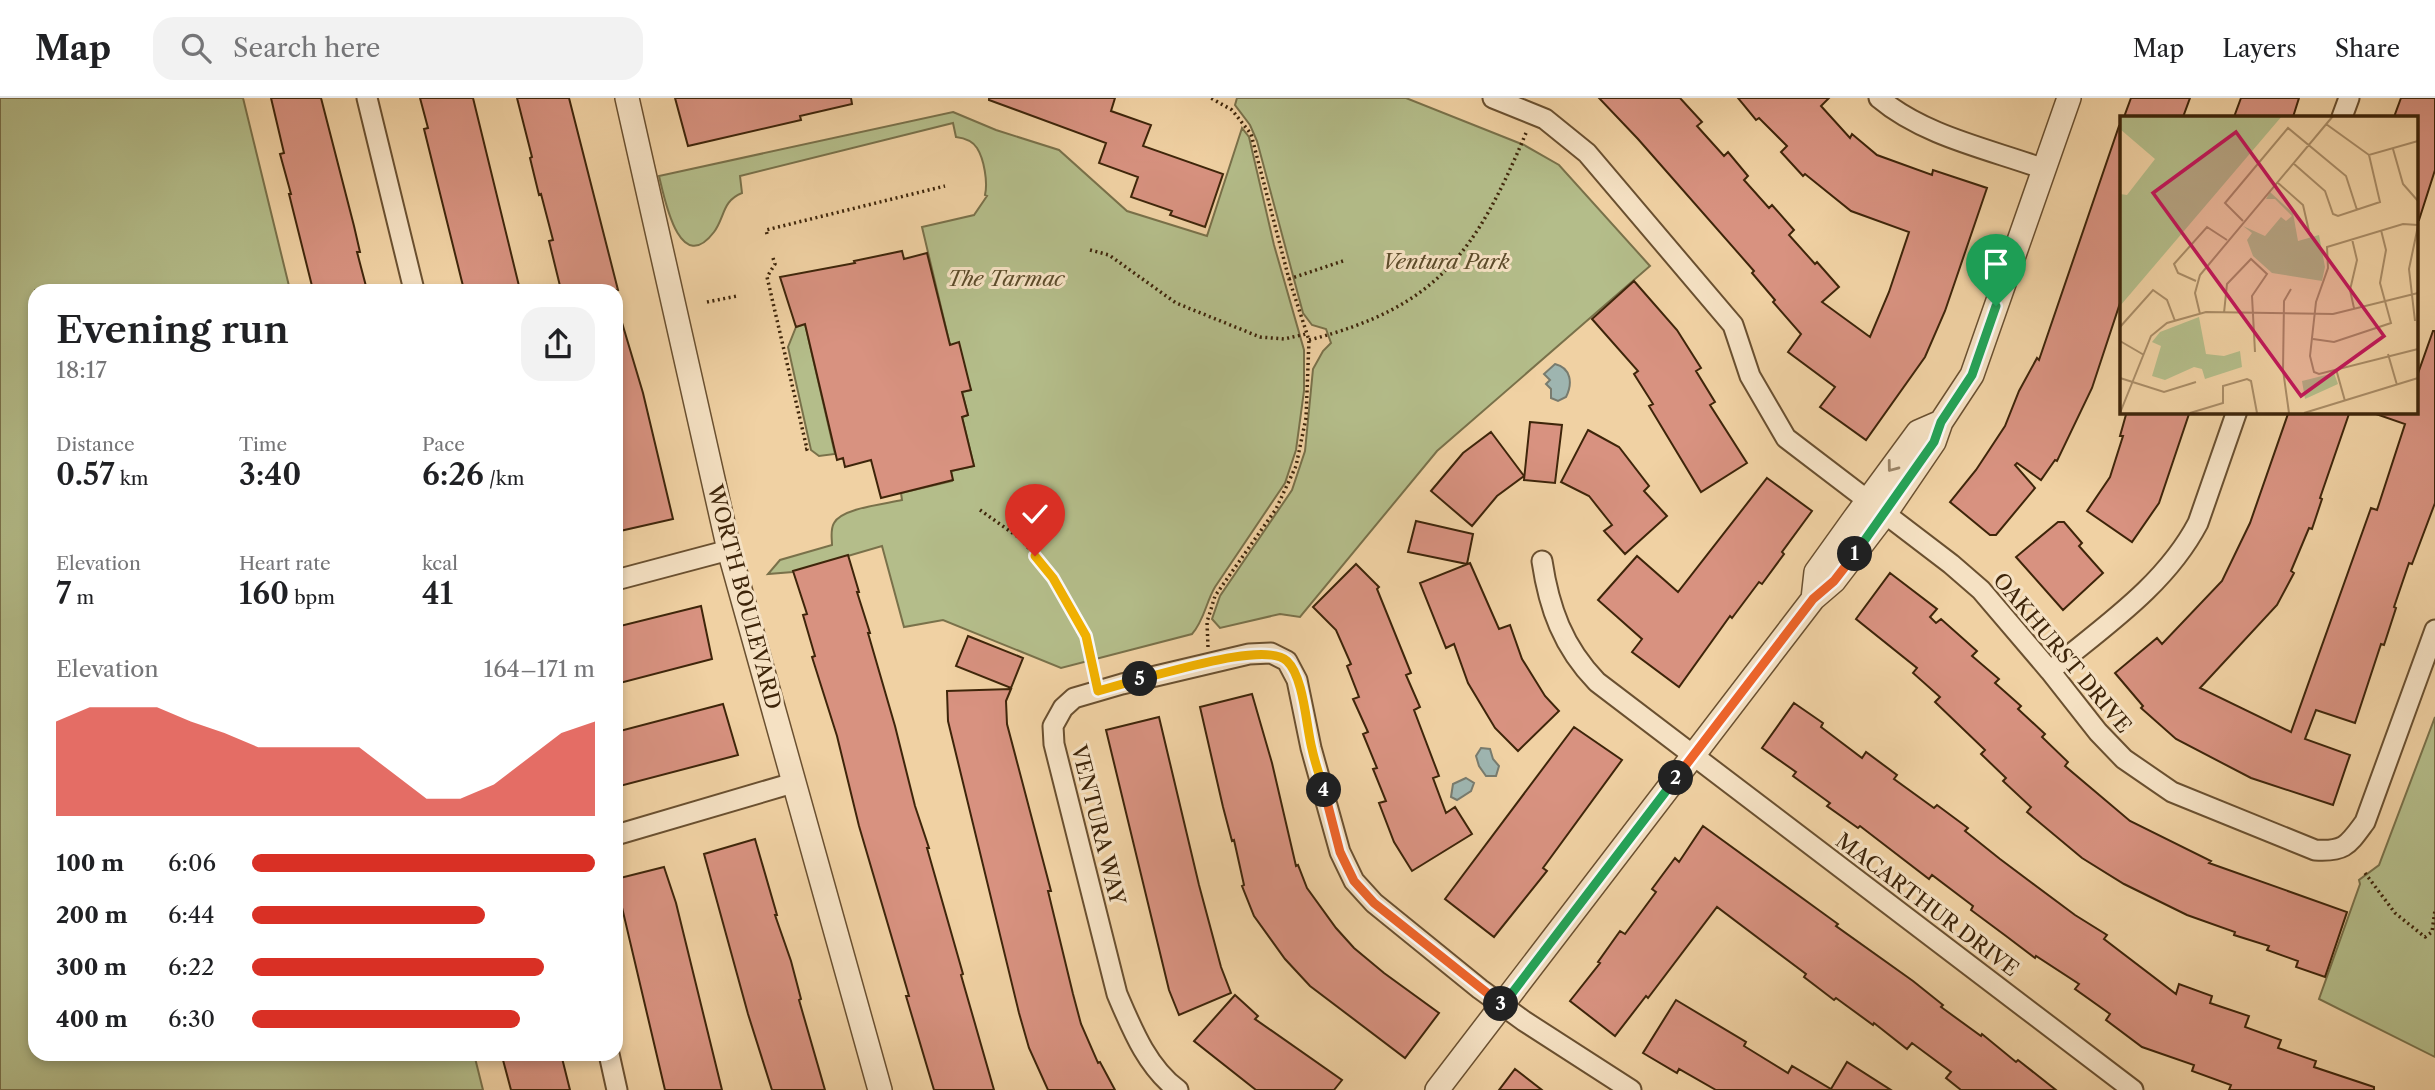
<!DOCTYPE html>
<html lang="en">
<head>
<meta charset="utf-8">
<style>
	body { margin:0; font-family:"Libre Caslon Text",serif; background:#f2f2f2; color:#202124; height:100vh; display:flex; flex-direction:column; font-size:26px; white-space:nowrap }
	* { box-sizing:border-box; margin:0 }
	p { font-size:23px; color:#757577 }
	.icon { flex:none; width:38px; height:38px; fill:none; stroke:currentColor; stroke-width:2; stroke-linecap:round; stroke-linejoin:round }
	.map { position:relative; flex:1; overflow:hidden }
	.drawer { position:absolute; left:28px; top:186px; width:595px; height:777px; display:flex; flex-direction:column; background:#fff; border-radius:21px; box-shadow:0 4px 10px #0003 }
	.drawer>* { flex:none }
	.pin { position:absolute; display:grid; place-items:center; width:60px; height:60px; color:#fff; margin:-72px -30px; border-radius:50% 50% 50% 0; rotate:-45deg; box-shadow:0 0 7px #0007 }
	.pin .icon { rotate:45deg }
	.km { position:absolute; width:35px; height:35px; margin:-18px; border-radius:50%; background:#222; color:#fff; font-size:19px; line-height:35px; text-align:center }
	.round { display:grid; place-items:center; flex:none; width:74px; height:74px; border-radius:21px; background:#f2f2f2 }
	.head { display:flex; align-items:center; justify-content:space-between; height:119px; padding:0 28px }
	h1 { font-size:38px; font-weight:600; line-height:52px }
	.figures { display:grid; grid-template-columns:repeat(3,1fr); gap:10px; height:119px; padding:7px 28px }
	.figures div { display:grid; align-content:center }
	.figures b { font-size:30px; font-weight:600 }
	.figures small { font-size:19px; font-weight:400 }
	.figures p { font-size:19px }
	.chart { height:196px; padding:14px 28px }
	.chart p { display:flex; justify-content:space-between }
	.chart svg { width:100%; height:126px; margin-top:7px; fill:#d93025; opacity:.7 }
	ul { padding:0 28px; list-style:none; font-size:23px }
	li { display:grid; grid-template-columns:112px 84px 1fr; align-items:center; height:52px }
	li i { height:18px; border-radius:9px; background:#d93025 }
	header { display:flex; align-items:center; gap:42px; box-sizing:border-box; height:98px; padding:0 35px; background:#fff; border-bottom:2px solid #e0e0e0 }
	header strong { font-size:33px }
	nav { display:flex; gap:38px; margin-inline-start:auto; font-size:24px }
	.search { width:490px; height:63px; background:#f2f2f2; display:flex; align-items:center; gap:18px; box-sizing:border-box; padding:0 24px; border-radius:21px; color:#757577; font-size:26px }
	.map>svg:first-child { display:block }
	.green { fill:#b4bd8a; stroke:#79714a; stroke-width:2 }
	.water { fill:#9eb5b0; stroke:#787b6e; stroke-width:2 }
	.building { fill:#d89280; stroke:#3e250a; stroke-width:2 }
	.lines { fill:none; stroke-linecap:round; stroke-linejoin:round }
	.minor-casing { stroke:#6a5030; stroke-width:23 }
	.tertiary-casing { stroke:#6a5030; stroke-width:26 }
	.path { stroke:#3e250a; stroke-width:3.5; stroke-dasharray:2 3.5; stroke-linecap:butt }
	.minor { stroke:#f5e1c3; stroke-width:19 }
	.tertiary { stroke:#f5e1c3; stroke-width:23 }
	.oneway { stroke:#9a8366 }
	.split-1-casing { stroke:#fff; stroke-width:14 }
	.split-2-casing { stroke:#fff; stroke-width:14 }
	.split-3-casing { stroke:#fff; stroke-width:14 }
	.split-4-casing { stroke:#fff; stroke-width:14 }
	.split-5-casing { stroke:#fff; stroke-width:14 }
	.split-6-casing { stroke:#fff; stroke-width:14 }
	.split-1 { stroke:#22a559; stroke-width:9 }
	.split-2 { stroke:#f0652b; stroke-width:9 }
	.split-3 { stroke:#22a559; stroke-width:9 }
	.split-4 { stroke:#f0652b; stroke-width:9 }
	.split-5 { stroke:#f5b400; stroke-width:9 }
	.split-6 { stroke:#f5b400; stroke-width:9 }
	.labels { text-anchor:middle; stroke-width:6; stroke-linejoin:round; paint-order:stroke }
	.park-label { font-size:21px; font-style:italic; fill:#5c4b2a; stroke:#f5e1c3 }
	.street-label { font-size:21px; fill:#3e250a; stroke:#f5e1c3 }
	.inset-road { fill:none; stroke:#a98c66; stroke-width:2 }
	.view { fill:#c2185b; fill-opacity:0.15; stroke:#c2185b; stroke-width:3.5 }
	.inset-edge { fill:none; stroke:#3e250a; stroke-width:3.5 }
</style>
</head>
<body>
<header>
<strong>Map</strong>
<div class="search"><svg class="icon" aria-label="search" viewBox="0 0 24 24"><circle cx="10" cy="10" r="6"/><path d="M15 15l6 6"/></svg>Search here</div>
<nav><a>Map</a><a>Layers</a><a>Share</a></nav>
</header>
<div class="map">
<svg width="2435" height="992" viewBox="0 0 2435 992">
	<rect width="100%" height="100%" fill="#f0d1a3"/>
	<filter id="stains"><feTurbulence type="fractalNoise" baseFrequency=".00286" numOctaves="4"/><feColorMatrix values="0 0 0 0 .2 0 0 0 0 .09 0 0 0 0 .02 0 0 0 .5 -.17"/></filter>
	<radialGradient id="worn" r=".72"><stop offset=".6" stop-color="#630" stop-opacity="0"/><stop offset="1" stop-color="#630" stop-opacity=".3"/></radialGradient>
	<!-- green -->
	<path class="green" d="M0,0H243L290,192H35V956H474L483,992H0Z
		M1237,0H1406L1524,47L1559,67L1650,168L1437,353L1300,519L1280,516L1220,530L1212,521L1220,498L1292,392L1305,353L1313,271L1323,253L1331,245L1326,231L1312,227L1303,215L1257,43L1250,27L1235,7Z
		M953,14L996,32L1059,52L1127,113L1207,138L1242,30L1249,39L1274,147L1304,252V293L1296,352L1285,385L1215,489C1206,504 1204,523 1192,536L1061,570L943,522L904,529L882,448L793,474L768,476L780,462L832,447C832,440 830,432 834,425C842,410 885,406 902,402L901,395L952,383L951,373L974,368L962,319L968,317L962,294L971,292L950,247L922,129L974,117L987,98L985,97C988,84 984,61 977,50C972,42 964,40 956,39L953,25L740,78L742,95C722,103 725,119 714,134C679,180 664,98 659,78Z
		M805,226L835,356L819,358L811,352L788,249L796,229Z
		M2435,619V959L2319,901L2360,786L2359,782L2379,767Z"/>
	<!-- water -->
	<path class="water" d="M1555,266C1571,270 1573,285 1566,299L1558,303L1551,300V291L1546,286L1550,282L1544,276Z
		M1481,650L1490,651L1493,661L1499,668L1496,678H1486L1479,668L1476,658Z
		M1466,680L1474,685L1471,693L1457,702L1451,699L1453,686Z"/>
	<!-- building -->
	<path class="building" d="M271,0H321L354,128L360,154H357L367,192H313L289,96H291L280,56L284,55Z
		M420,0H473L520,192H464L424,31L428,30Z
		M517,0H569L618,192H561L549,143L553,142L541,96L539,97L530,60L532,59Z
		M675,0H851L852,6L800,18L801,22L688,48Z
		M989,0H1115L1111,13L1151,27L1143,48L1223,76L1205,129L1170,117L1172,113L1131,99L1138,79L1099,65L1106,45L989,2Z
		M1599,0H1680L1702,24L1697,28L1724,58L1728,54L1748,78L1744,82L1769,110L1772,107L1794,132L1789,137L1815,166L1817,164L1839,189L1822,204L1870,239L1889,194L1909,134L1851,113L1805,76L1803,78L1781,54L1787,48L1759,20L1756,22L1738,0H1829L1821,8L1850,40L1852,36L1877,57L1932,77L1933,72L1987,90L1945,213L1925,259L1866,342L1820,309L1835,289L1788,254L1801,236L1773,204L1775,202L1752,175L1754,173L1638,41Z
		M2131,0H2190L2183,19H2124Z
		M2241,0H2299L2293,19H2234Z
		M2401,0H2435V72L2419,122L2416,121V19H2394Z
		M2119,28L2122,29V199L2092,290L2057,363L2055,362L2041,382L2017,365L2015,367L2035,390L1996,437H1990L1950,404L1976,372L2005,328L2019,293L2037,260L2039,262Z
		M902,153L904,161L927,155L950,247L959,244L971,292L962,294L968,317L962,319L974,368L951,373L953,382L881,400L871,362L845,369L843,360L837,362L805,226L796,229L780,179L855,165L854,163Z
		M1634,183L1677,232L1701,270L1696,273L1715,304L1710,307L1747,365L1701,394L1649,308L1653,306L1634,276L1638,273L1592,221Z
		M616,218H620L643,295L673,421L620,433L616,414Z
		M2433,233H2435V405L2412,466L2409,465L2394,509L2396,510L2384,547L2381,546L2355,625L2316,612L2305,641L2350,657L2333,707L2251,680L2176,641L2141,610L2143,608L2115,575L2157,540L2162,546L2222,483L2250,425L2289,313H2350L2320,400L2322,401L2312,431L2309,430L2291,473L2294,475L2277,507L2200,590L2291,634L2371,410L2377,412L2405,326L2376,316V313H2416V281Z
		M2127,313H2190L2159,405L2132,444L2087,413L2110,379L2123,338H2120Z
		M1530,324L1562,327L1555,385L1524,382Z
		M1588,332L1619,349L1649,388L1644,393L1667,418L1625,456L1604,433L1612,427L1589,398L1561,384Z
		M1491,334L1524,378L1497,398L1472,428L1431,393L1463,355Z
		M1767,380L1812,413L1782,454L1784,456L1762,486L1759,484L1732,520L1730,518L1679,589L1632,554L1642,541L1598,502L1637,458L1678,494Z
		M1416,423L1473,436L1467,466L1408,454Z
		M2058,424H2064L2082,445L2079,448L2103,475L2063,512L2016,459Z
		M848,457L859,494H857L870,535H868L895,628L915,708L929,750H927L963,876L961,877L994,992H934L906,898H909L859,728L837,638L812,559L815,558L803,517L807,516L793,473Z
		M1470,465L1499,531L1510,527L1522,561L1545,598L1559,613L1518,653L1495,630L1468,585L1454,546L1446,550L1420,485Z
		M1356,466L1379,489L1377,491L1411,575L1406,577L1420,609L1414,612L1439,678L1433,680L1446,715L1455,709L1472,736L1412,773L1394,744L1379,705L1386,703L1373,671L1377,670L1363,636L1368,634L1353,601L1359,599L1347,568L1351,566L1336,532L1313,509Z
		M1890,475L1937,511L1930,519L1936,525L1941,521L1977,553L1972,558L1999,581L1995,585L2021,608L2018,611L2045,636L2042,639L2068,664L2065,668L2130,723L2211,763L2209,765L2347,814L2325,879L2296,869L2298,863L2267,852L2269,848L2234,837L2235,834L2187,817L2124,786L2082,760L2027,714L2031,709L2003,683L2006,680L1981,656L1985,652L1935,604L1940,599L1913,575L1917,570L1856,521Z
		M701,508L712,561L616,586V529Z
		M968,538L1023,560L1011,590L956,568Z
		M1011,591L1006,603L1007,626L1051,793H1048L1073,896L1081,926L1098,965L1100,964L1115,992H1048L1029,950L1019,915L948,623L947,593Z
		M1252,596L1272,665L1296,768L1298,767L1307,790L1336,830L1354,850L1384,875L1439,915L1405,960L1310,888L1285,861L1254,818L1242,788L1244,787L1234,742L1232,743L1223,709L1200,609Z
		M1794,605L1823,625L1821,629L1862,660L1866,654L1897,677L1894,681L1934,710L1937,707L1968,730L1965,733L2000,761L2075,817L2107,837L2104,841L2176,896L2179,886L2212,898L2210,905L2249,918L2245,929L2281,942L2278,950L2316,963L2314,969L2374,989V992H2229L2231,987L2192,973L2194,967L2142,949L2106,922L2110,916L2075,891L2079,886L2036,858L2035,860L2006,838L1971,812L1973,808L1932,777L1929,781L1860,728L1858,730L1827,708L1830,705L1793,678L1796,674L1762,650Z
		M723,606L738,657L616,689V634Z
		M1159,619L1199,787L1221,869L1231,895L1179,917L1169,892L1106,632Z
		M1574,629L1622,662L1543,770L1547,773L1494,839L1445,801Z
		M1703,728L1838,826L1836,828L1913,883L1943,907L1941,909L1981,938L1982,936L2016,964L2018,962L2056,992H1961L1946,980L1951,974L1912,945L1907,951L1874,925L1873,927L1836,900L1834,902L1804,879L1806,876L1717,809L1648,900L1646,898L1615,938L1570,903L1600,865L1598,864L1620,833L1625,836L1656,794L1652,791L1675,760L1679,764Z
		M755,741L777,817H775L791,863L801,901L799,902L825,992H772L748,916L704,756Z
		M664,769L676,805L722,992H665L616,784V781Z
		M1235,897L1258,918L1255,921L1342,982L1334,992H1256L1194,943Z
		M1676,902L1746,944L1744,948L1788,975L1792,968L1831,991L1847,964L1891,992H1716L1679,971L1677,975L1643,955Z
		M505,956H561L570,992H511L503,962H507Z
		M1515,971L1542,992H1499Z"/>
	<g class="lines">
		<!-- minor casing -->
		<g class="minor-casing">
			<path id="minor" d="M367,0L414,192
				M1493,0L1545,21L1587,55L1733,227L1750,278L1786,340L1951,466L1981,492L2050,573L2098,634L2124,661L2172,694L2315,752C2345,754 2348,747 2365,724L2435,532
				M1879,0C1924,38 1989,51 2044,71
				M2342,19L2349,0
				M1542,463C1549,510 1563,549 1597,584L2133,992
				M616,482L729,452
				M2050,573C2103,529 2165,488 2198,425L2237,313
				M616,737L793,685
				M609,956L617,992
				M1178,992C1147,969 1132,931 1117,896L1054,646L1053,628L1063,610L1074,600L1122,586L1249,556L1271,555L1287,563L1297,582L1311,650L1340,754L1354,783L1374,805L1480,891L1524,923L1631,992"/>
		</g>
		<!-- tertiary casing -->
		<g class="tertiary-casing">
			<path id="tertiary" d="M627,0L729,452L880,992
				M1813,501L1816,474L1854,421L1918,334L1941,324
				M1437,992L1813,501L1834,483L1885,416L1934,344L1941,324L1972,277L2069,0"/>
		</g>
		<!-- path -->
		<path class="path" d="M767,136L766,132L945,88
			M1090,152L1109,157L1176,205L1260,239L1284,241L1306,236
			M773,160L775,166L767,179L807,351L803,352
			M1289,181L1343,163
			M707,204L737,198
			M1309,242C1439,209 1476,153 1526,35
			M980,412L1021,441L1053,480L1086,538L1094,574
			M1208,549L1207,524L1215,498L1276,411L1296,368L1306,320L1309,242L1289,181L1251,36L1232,12L1211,0
			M2365,775L2395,815L2425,839L2432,834L2435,812"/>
		<!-- minor -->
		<use href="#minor" class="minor"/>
		<!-- tertiary -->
		<use href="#tertiary" class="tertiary"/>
	</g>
	<!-- one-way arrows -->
	<defs><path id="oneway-chevron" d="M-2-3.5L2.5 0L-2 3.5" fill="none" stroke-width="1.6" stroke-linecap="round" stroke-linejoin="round" transform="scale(1.75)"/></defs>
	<use class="oneway" href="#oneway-chevron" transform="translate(1892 369) rotate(127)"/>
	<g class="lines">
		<!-- split-1 casing -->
		<g class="split-1-casing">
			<path id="split-1" d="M1855,456L1934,344L1941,324L1972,277L1996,208"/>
		</g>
		<!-- split-2 casing -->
		<g class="split-2-casing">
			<path id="split-2" d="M1676,680L1813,501L1834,483L1855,456"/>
		</g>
		<!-- split-3 casing -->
		<g class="split-3-casing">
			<path id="split-3" d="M1501,906L1503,907L1676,680"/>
		</g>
		<!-- split-4 casing -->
		<g class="split-4-casing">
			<path id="split-4" d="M1324,692L1340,754L1354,783L1374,805L1501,906"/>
		</g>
		<!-- split-5 casing -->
		<g class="split-5-casing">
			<path id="split-5" d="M1140,581C1168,575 1266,543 1287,563C1304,579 1306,628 1312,651C1315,665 1320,679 1324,692"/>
		</g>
		<!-- split-6 casing -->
		<g class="split-6-casing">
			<path id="split-6" d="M1035,458L1053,480L1086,538L1098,593L1140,581"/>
		</g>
		<!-- split-1 -->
		<use href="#split-1" class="split-1"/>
		<!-- split-2 -->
		<use href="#split-2" class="split-2"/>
		<!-- split-3 -->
		<use href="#split-3" class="split-3"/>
		<!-- split-4 -->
		<use href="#split-4" class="split-4"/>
		<!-- split-5 -->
		<use href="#split-5" class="split-5"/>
		<!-- split-6 -->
		<use href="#split-6" class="split-6"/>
	</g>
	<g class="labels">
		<!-- park labels -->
		<g class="park-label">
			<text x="1446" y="171">Ventura Park</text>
			<text x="1006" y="188">The Tarmac</text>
		</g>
		<!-- street labels -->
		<g class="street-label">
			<text transform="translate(744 499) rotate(75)" y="7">WORTH BOULEVARD</text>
			<text transform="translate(2062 555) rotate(50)" y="7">OAKHURST DRIVE</text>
			<text transform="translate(1098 727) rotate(76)" y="7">VENTURA WAY</text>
			<text transform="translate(1927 807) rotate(37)" y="7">MACARTHUR DRIVE</text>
		</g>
	</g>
	<!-- overview -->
	<g transform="translate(2120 18)">
		<rect width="298" height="298" fill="#f0d1a3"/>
		<path d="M0,0H162L0,190V78L7,79L35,43L0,13ZM150,76L173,97L178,125L199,119L205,151L202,165L152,157L133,140L127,124L132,117L123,110L145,120L161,101L166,105L172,100L155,83H146ZM79,201L86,238L104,240L120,235L122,251L85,263L82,253L74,251L45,264L32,260L41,230L32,226L40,216ZM214,257L218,268L185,283L182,265Z" fill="#b4bd8a"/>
		<path class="inset-road" d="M206,8L249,39L298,25M273,33L283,68L298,85M173,47L205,75L213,98L218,100L260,86L249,39M157,66L183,89L189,115M123,105L105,87L168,12L226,60L237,94M298,109L283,108L207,131L208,152L196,186L190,240L194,256L199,258L298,233M232,123L237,144L230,174L234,192M76,165L58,157L54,148L87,111L107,124M104,197L107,168L131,143L147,158L132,180L135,236M80,198L75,177L80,159L213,0M295,205L289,153L298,110M0,211L33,174L47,184L55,205M193,223L214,226L271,207L260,167L266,134L261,114M0,225L24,239M268,238L277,269M216,253L225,285M0,262L44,276L76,266M0,297L31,220L47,207L86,196L213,198L298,177M70,297L103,287V270L127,263L131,265L137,297M169,297L163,254L164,185L171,173M184,297L298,262"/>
		<path class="view" d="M116,16L264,220L181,280L33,77Z"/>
		<rect width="298" height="298" class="inset-edge"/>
	</g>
	<rect width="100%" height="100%" filter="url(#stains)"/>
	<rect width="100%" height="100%" fill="url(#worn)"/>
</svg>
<div class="pin" style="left:1996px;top:208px;background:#1e9e55"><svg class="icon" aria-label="arrive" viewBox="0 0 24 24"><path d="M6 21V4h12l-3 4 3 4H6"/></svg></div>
<div class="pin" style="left:1035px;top:458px;background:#d93025"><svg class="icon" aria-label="check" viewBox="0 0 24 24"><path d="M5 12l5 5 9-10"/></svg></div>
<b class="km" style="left:1855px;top:456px">1</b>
<b class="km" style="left:1676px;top:680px">2</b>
<b class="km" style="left:1501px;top:906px">3</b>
<b class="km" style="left:1324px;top:692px">4</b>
<b class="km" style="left:1140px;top:581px">5</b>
<section class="drawer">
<div class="head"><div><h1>Evening run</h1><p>18:17</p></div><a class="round"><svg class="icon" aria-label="share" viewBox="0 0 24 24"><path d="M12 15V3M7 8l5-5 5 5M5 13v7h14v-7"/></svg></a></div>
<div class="figures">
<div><p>Distance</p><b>0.57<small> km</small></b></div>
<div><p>Time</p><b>3:40</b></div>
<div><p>Pace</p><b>6:26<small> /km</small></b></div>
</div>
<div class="figures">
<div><p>Elevation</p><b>7<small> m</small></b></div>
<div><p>Heart rate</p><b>160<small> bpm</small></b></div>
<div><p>kcal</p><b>41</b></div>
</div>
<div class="chart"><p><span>Elevation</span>164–171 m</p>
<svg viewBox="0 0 160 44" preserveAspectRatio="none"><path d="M0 44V11L10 6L20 6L30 6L40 11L50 15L60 20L70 20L80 20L90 20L100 29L110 38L120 38L130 33L140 24L150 15L160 11V44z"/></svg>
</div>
<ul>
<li><b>100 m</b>6:06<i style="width:100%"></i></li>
<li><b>200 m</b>6:44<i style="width:68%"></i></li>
<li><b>300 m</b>6:22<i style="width:85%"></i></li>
<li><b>400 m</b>6:30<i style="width:78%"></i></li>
</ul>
</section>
</div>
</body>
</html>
